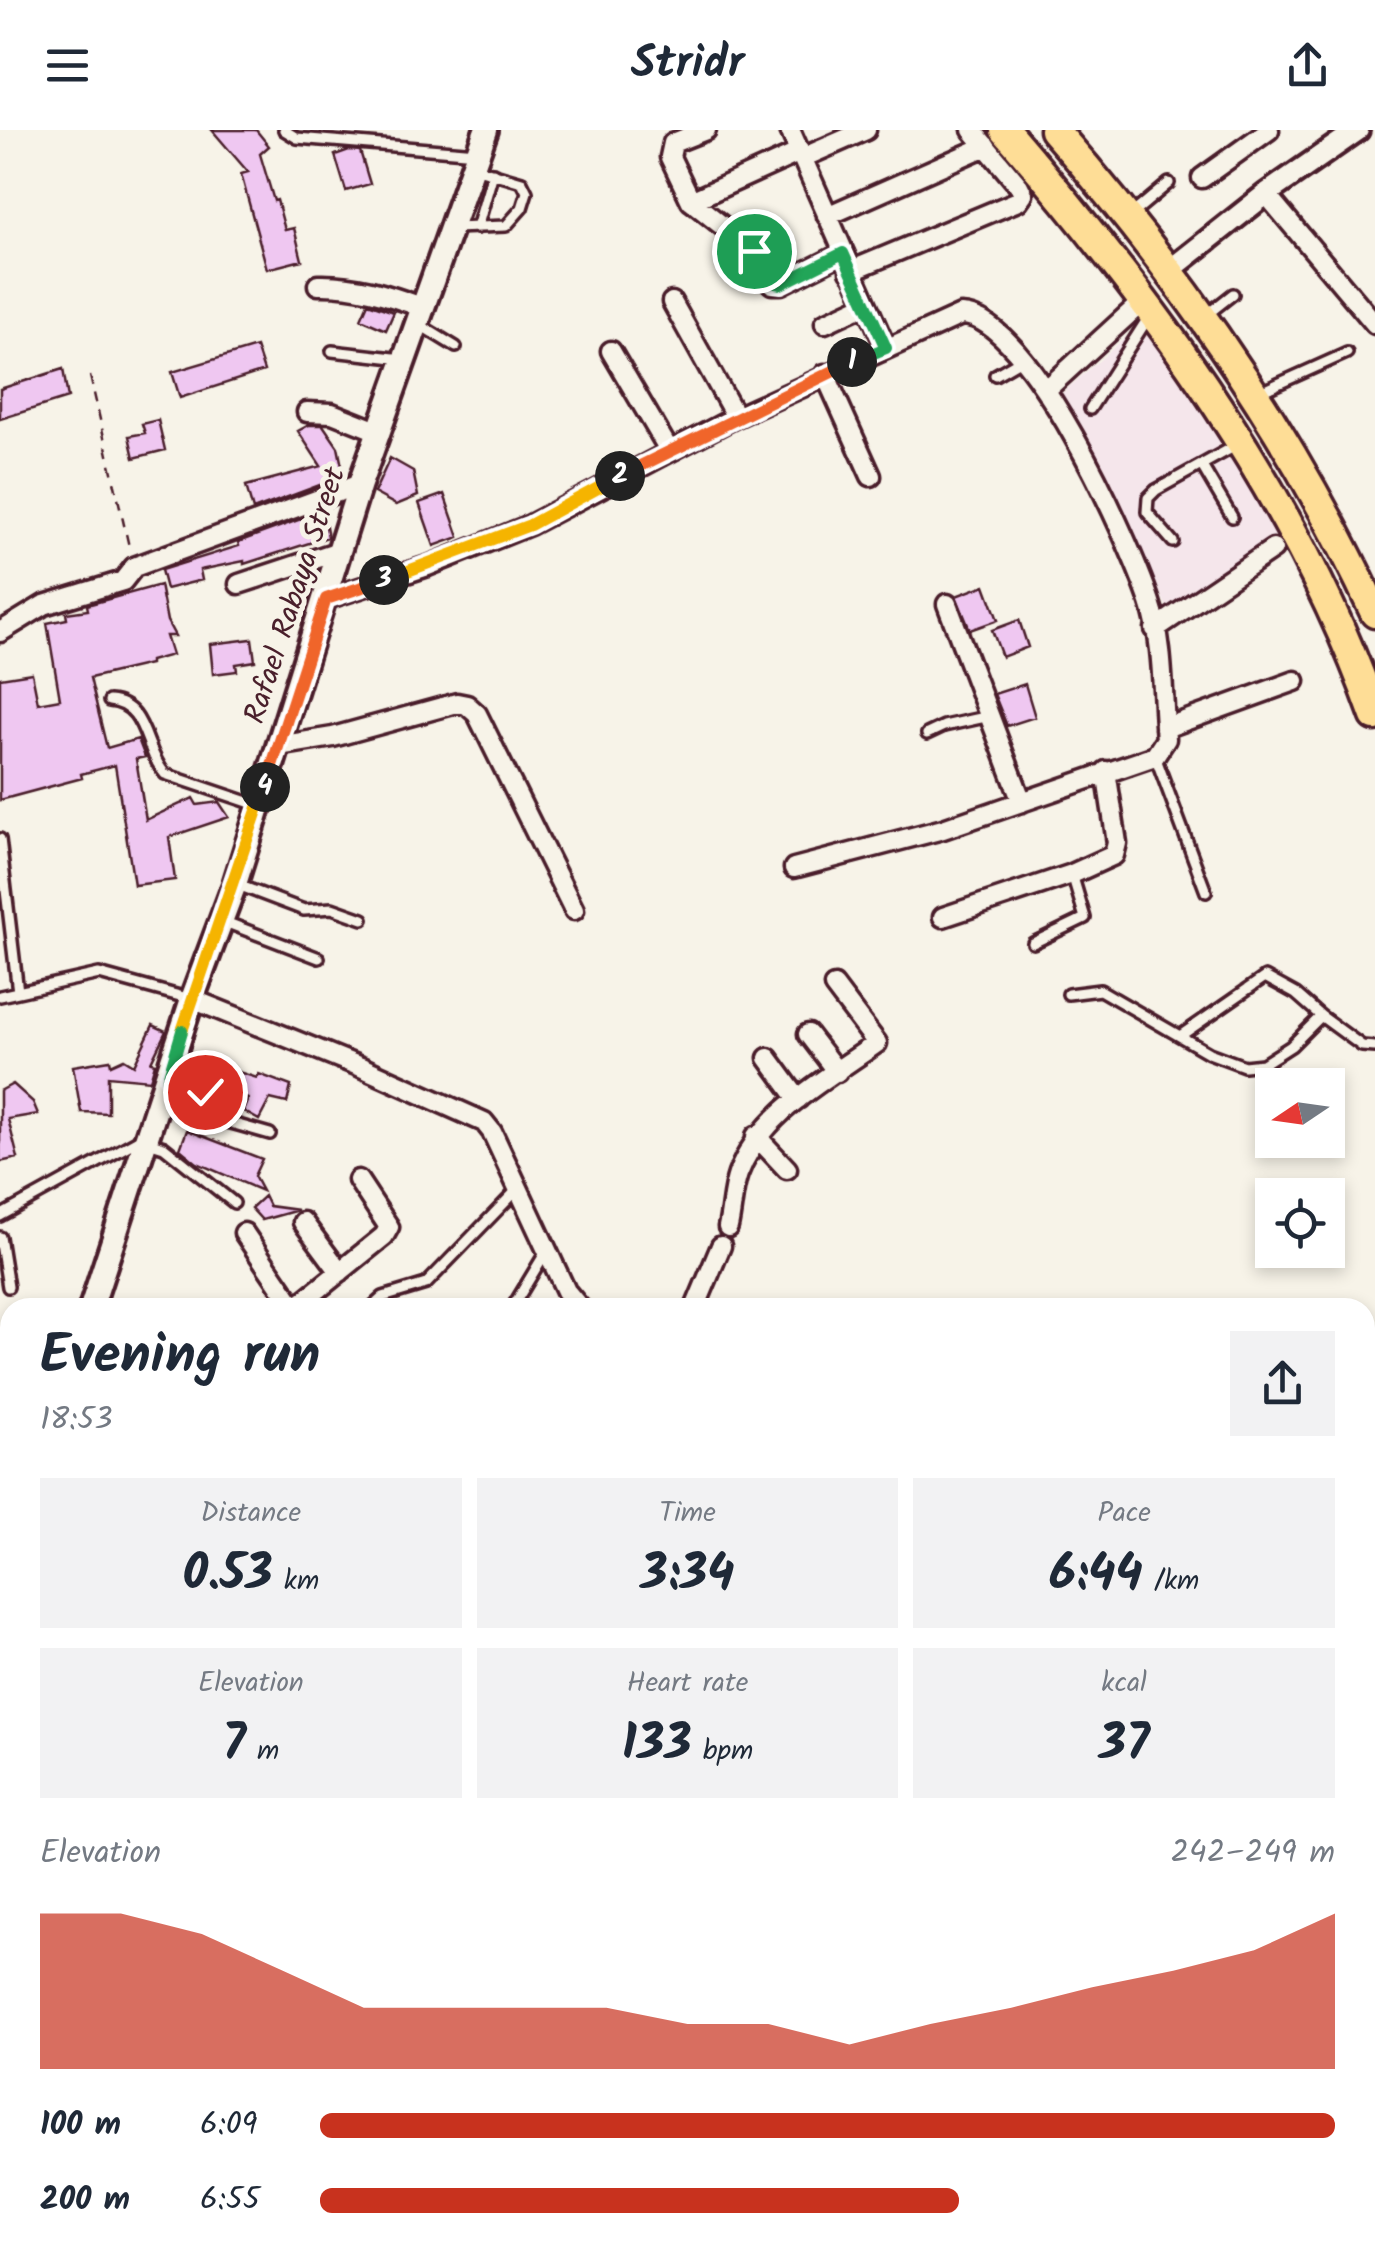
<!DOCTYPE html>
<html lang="en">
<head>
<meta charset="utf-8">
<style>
	body { margin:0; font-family:Kalam,sans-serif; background:#f2f2f3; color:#1f2937; height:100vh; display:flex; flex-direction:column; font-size:38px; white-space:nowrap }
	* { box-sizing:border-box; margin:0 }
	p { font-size:32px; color:#747a83 }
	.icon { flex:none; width:55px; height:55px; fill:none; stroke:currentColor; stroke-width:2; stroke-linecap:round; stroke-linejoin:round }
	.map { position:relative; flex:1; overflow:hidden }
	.details { position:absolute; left:0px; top:1168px; width:1375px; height:962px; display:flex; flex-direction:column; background:#fff; border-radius:30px 30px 0 0; box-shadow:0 5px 15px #0003 }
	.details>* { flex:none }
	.needle { width:65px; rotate:257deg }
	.fabs { position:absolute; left:1255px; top:938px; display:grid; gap:20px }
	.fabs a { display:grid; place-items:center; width:90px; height:90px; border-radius:0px; background:#fff; box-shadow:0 5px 15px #0003; font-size:50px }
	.pin { position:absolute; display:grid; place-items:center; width:85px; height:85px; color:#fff; margin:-42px; border:5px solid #fff; border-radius:50%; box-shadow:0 2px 10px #0007 }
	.km { position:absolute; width:50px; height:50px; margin:-25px; border-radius:50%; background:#222; color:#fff; font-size:28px; line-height:50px; text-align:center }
	.round { display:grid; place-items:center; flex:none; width:105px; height:105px; border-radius:0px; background:#f2f2f3 }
	.overview { display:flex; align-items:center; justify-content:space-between; height:170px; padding:0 40px }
	h1 { font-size:55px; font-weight:600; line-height:75px }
	.metrics { display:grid; grid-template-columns:repeat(3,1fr); gap:15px; height:170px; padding:10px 40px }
	.metrics div { display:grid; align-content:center; border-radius:0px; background:#f2f2f3; text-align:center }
	.metrics b { font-size:50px; font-weight:600 }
	.metrics small { font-size:28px; font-weight:400 }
	.metrics p { font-size:28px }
	.chart { height:280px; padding:20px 40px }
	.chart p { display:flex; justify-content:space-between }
	.chart svg { width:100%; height:180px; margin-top:10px; fill:#c8321e; opacity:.7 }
	ul { padding:0 40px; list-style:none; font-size:32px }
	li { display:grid; grid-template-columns:160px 120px 1fr; align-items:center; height:75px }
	li i { height:25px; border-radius:12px; background:#c8321e }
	header { display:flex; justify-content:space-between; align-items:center; height:130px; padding:0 40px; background:#fff; font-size:45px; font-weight:600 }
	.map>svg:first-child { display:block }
	.built { fill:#f5e6eb }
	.building { fill:#efc7f1; stroke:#4a1f2b; stroke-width:2.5 }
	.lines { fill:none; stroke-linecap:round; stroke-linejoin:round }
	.service-casing { stroke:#4a1f2b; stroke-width:16 }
	.minor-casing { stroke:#4a1f2b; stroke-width:25 }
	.tertiary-casing { stroke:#4a1f2b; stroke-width:28 }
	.secondary-casing { stroke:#4a1f2b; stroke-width:30 }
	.trunk-casing { stroke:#4a1f2b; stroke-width:35 }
	.path { stroke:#4a1f2b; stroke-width:2.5; stroke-dasharray:10 8; stroke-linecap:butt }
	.service { stroke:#f7f3e8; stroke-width:9 }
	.minor { stroke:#f7f3e8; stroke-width:18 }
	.tertiary { stroke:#f7f3e8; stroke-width:20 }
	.secondary { stroke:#f7f3e8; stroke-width:22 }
	.trunk { stroke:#fedd96; stroke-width:28 }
	.split-1-casing { stroke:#fff; stroke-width:20 }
	.split-2-casing { stroke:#fff; stroke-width:20 }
	.split-3-casing { stroke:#fff; stroke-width:20 }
	.split-4-casing { stroke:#fff; stroke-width:20 }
	.split-5-casing { stroke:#fff; stroke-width:20 }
	.split-6-casing { stroke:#fff; stroke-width:20 }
	.split-1 { stroke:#22a559; stroke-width:12 }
	.split-2 { stroke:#f0652b; stroke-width:12 }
	.split-3 { stroke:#f5b400; stroke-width:12 }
	.split-4 { stroke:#f0652b; stroke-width:12 }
	.split-5 { stroke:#f5b400; stroke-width:12 }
	.split-6 { stroke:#22a559; stroke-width:12 }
	.labels { text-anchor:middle; stroke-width:10; stroke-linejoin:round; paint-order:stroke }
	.street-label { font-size:30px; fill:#4a1f2b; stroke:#f7f3e8 }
</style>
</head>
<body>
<header><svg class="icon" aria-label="menu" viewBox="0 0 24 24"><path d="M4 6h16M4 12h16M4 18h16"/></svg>Stridr<svg class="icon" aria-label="share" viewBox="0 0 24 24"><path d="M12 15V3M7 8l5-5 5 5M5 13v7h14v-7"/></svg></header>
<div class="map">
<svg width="1375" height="2128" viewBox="0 0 1375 2128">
	<rect width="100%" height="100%" fill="#f7f3e8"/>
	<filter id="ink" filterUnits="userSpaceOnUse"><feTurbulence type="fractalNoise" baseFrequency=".01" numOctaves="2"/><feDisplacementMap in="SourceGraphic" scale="20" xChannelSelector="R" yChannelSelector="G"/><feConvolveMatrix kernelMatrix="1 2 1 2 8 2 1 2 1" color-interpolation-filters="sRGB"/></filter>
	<g filter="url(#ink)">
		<!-- built -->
		<path class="built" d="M1144,191L1221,305L1279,403L1169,482L1096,323L1060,265Z"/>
		<!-- building -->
		<path class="building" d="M212,0H256L269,16L260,24L274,71L277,70L285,100L294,98L302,130L267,139L241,44L248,42Z
			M349,20L360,21L370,54L346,61L335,25Z
			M368,173L394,182L386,200L361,189Z
			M256,217L264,241L180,268L172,242Z
			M63,239L68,268L0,289V259Z
			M158,290L165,320L134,328L129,306L145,303L142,294Z
			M309,295H323L338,317L344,346L253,380L246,356L321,336L298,301Z
			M390,328L413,341L418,366L396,375L374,363Z
			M444,364L459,407L434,416L419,373Z
			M323,381L328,407L244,434V431L200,440L202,450L166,459L161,440L239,416L238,412Z
			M160,455L167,491L175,506H166L172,525L150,531V534L90,548L107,618L138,609L145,627L136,629L146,690L193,668L197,675L219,672L229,687L169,707L175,750L134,755L115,635L81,644L82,648L0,670V548L32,543L38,573L60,569L47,493L67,489L66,483L88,480L87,475Z
			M985,455L998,490L970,500L956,466Z
			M1019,490L1028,517L1002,527L992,500Z
			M252,509L255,531L236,534L237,541L213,544L210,514Z
			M1025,554L1035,587L1007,596L994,564Z
			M153,895L166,901L151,932L155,933L150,950L108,946V983L81,982L73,936L110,930L111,935L124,929L134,935Z
			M189,926L257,948L259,944L291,956L287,973L270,969L259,990L243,981L248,969L183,945Z
			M13,954L33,972L38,984L8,989L18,1028L0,1032V961Z
			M187,1000L262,1029L254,1046L262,1061L197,1033L180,1019Z
			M264,1066L269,1076L298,1080L262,1090L251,1078Z"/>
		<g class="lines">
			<!-- service casing -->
			<g class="service-casing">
				<path id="service" d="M284,0L297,8L477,23
					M1132,84L1169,53
					M454,98L506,96L522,78L527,62L522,52L474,38
					M477,98L493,43
					M1205,186L1233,164
					M420,195L456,217
					M332,221L403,229
					M995,245L1021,230
					M1258,263L1347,223
					M1090,279L1148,188
					M1202,336L1232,387
					M1173,412L1147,382L1148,368L1156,360L1237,315
					M109,571C148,574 143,619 165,644L257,675
					M927,604L944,596L990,586
					M1155,626L1206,762
					M0,709L18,862
					M238,755L304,780L332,778L363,789
					M225,792L319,828
					M1033,813L1085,788L1072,744
					M1068,864L1100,860L1209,923L1244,936L1263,934L1291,916L1321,886L1362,916L1375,917
					M0,866L99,844L191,869
					M1180,906L1265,847L1296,864L1321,886
					M168,949L205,961L208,971L203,988
					M160,973L270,1004
					M148,1012L164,1017L234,1073
					M0,1086L142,1008
					M0,1107L8,1157
					M371,1178L383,1167L426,1154L517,1060
					M512,1178L547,1120
					M1365,1408L1375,1423
					M0,1482L10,1491
					M1365,1646L1375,1642
					M1365,1835L1375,1828
					M1365,1928L1368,1951"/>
			</g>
			<!-- minor casing -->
			<g class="minor-casing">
				<path id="minor" d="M706,0L673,13L670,27L691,71L754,121L765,147L772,154H781L843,123
					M790,0L886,218
					M802,28L866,0
					M1202,48L1269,0
					M1266,64L1375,194
					M691,71L800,22
					M827,86L986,16
					M850,141L1018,71L1023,64L1019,56L972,0
					M318,155C355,154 389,165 424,178
					M672,172L736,287
					M825,193L866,174
					M611,221L669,320
					M825,244L871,346
					M1047,259L1144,170
					M307,282L332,283L380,302
					M239,454L339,421
					M326,469L428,436L530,395L736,287L961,185C1029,185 1130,412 1150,472C1164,513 1162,565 1166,609L1155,626L943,699L794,738
					M947,474L1022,672
					M1155,499L1273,419
					M0,502L44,475L123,451L134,437L360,354
					M1165,598L1295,551
					M278,616L333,607L457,573L467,575L477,584L574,780
					M943,787L1072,744L1114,725L1117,713L1106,641
					M192,869L361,937L484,992L492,1002L566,1161L580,1178
					M808,904L837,942
					M768,928L798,969
					M756,1006L787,1039
					M303,1092L340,1142
					M728,1097C732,1080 732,1061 738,1044C761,982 826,950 877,913L834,856
					M244,1103L295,1178
					M295,1178L384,1106L389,1097L358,1050
					M695,1178L721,1116
					M0,1267L10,1272
					M0,1602L10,1605
					M1365,1783L1375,1779
					M0,1833L10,1825
					M0,2021L10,2018
					M82,2120L88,2128
					M357,2120V2128
					M773,2120L781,2128
					M954,2120L960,2128
					M512,2128L521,2122
					M808,2128L820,2120
					M1117,2128L1119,2120"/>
			</g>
			<!-- tertiary casing -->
			<g class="tertiary-casing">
				<path id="tertiary" d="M1170,140L1266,64L1358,0"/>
			</g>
			<!-- secondary casing -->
			<g class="secondary-casing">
				<path id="secondary" d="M91,1178L192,869L235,754L360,354L486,0
					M0,1452L10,1422"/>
			</g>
			<!-- trunk casing -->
			<g class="trunk-casing">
				<path id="trunk" d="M1005,0C1157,176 1296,365 1375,586
					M1054,0C1182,146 1293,306 1375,483"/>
			</g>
			<!-- path -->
			<path class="path" d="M90,246L130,421"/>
			<!-- service -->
			<use href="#service" class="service"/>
			<!-- minor -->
			<use href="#minor" class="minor"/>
			<!-- tertiary -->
			<use href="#tertiary" class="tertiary"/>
			<!-- secondary -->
			<use href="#secondary" class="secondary"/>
			<!-- trunk -->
			<use href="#trunk" class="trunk"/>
		</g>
	</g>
	<g class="lines" filter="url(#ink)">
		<!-- split-1 casing -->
		<g class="split-1-casing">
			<path id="split-1" d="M754,121C760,135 763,153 781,154L843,123L886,218L852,232"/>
		</g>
		<!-- split-2 casing -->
		<g class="split-2-casing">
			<path id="split-2" d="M620,346L852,232"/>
		</g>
		<!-- split-3 casing -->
		<g class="split-3-casing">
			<path id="split-3" d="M384,450L530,395L620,346"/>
		</g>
		<!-- split-4 casing -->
		<g class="split-4-casing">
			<path id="split-4" d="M265,657L326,469L384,450"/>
		</g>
		<!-- split-5 casing -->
		<g class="split-5-casing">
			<path id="split-5" d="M182,901L265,657"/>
		</g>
		<!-- split-6 casing -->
		<g class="split-6-casing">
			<path id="split-6" d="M182,901L168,949L205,962"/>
		</g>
		<!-- split-1 -->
		<use href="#split-1" class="split-1"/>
		<!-- split-2 -->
		<use href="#split-2" class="split-2"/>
		<!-- split-3 -->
		<use href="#split-3" class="split-3"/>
		<!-- split-4 -->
		<use href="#split-4" class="split-4"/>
		<!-- split-5 -->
		<use href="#split-5" class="split-5"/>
		<!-- split-6 -->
		<use href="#split-6" class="split-6"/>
	</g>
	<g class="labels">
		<!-- street labels -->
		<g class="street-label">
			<text transform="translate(294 465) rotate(-72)" y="10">Rafael Rabaya Street</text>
		</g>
	</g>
</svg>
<div class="fabs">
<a><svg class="needle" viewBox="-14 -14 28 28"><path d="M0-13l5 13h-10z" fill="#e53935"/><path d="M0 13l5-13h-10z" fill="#747a83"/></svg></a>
<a><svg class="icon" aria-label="locate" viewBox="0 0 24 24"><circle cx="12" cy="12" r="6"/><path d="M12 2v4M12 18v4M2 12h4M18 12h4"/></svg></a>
</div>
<div class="pin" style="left:754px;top:121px;background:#1e9e55"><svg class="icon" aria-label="arrive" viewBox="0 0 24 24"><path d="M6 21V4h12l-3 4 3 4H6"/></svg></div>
<div class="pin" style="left:205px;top:962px;background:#d93025"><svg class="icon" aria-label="check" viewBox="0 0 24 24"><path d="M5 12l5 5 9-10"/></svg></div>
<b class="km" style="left:852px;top:232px">1</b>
<b class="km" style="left:620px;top:346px">2</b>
<b class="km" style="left:384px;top:450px">3</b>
<b class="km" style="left:265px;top:657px">4</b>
<section class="details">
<div class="overview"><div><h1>Evening run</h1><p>18:53</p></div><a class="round"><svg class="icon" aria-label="share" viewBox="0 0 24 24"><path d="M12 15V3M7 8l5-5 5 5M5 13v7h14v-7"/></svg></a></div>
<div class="metrics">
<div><p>Distance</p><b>0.53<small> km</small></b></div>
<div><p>Time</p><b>3:34</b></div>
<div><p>Pace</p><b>6:44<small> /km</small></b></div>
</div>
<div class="metrics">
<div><p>Elevation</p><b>7<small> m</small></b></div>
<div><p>Heart rate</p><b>133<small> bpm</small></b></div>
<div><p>kcal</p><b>37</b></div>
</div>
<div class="chart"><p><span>Elevation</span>242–249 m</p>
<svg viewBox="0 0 160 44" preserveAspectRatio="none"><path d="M0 44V6L10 6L20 11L30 20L40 29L50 29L60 29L70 29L80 33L90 33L100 38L110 33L120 29L130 24L140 20L150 15L160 6V44z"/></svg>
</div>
<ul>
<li><b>100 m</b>6:09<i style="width:100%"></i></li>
<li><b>200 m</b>6:55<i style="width:63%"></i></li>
</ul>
</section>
</div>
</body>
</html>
